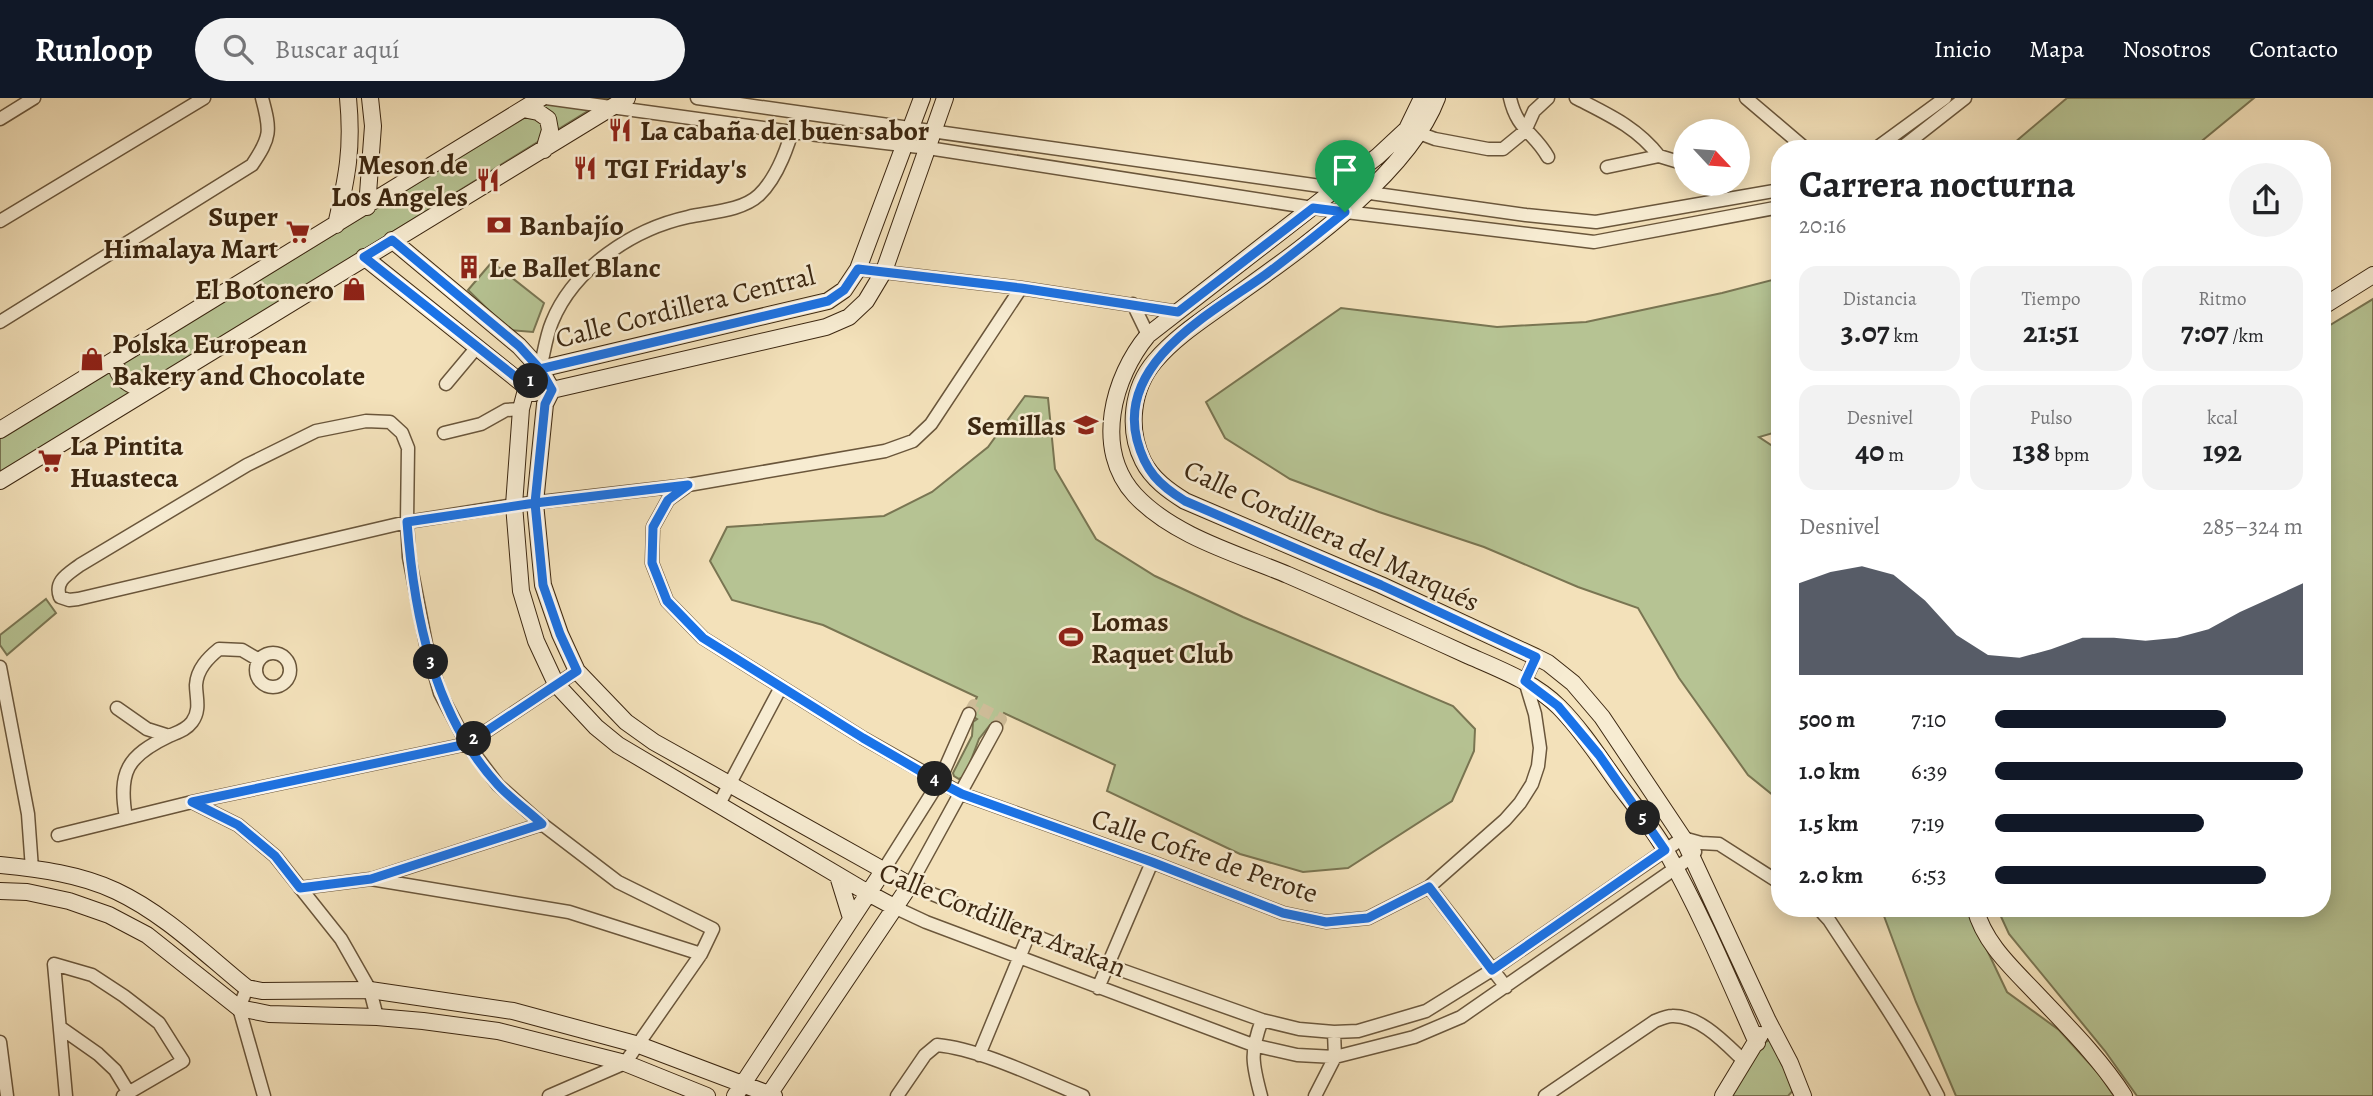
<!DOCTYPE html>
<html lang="es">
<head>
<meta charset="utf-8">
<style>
	body { margin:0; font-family:Alegreya,serif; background:#f2f2f2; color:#202124; height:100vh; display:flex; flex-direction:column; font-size:26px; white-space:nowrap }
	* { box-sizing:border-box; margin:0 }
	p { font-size:23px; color:#757577 }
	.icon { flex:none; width:38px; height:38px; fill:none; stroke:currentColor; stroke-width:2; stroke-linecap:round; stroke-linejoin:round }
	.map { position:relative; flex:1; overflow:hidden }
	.details { position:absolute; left:1771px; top:42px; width:560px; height:777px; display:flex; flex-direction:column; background:#fff; border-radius:28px; box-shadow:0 4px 18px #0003 }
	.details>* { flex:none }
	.needle { width:46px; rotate:116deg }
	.buttons { position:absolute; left:1673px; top:21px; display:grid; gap:14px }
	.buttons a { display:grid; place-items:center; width:77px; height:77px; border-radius:50%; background:#fff; box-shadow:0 4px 18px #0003; font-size:35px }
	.pin { position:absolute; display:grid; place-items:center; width:60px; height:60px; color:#fff; margin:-72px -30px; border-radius:50% 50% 50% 0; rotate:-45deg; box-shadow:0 0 7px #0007 }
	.pin .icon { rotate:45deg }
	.km { position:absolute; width:35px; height:35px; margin:-18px; border-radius:50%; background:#222; color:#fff; font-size:19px; line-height:35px; text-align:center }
	.round { display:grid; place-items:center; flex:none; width:74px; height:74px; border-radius:37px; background:#f2f2f2 }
	.headline { display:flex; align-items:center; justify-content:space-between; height:119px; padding:0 28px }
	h1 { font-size:38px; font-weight:700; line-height:52px }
	.stats { display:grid; grid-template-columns:repeat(3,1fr); gap:10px; height:119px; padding:7px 28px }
	.stats div { display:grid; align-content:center; border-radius:18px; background:#f2f2f2; text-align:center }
	.stats b { font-size:30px; font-weight:700 }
	.stats small { font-size:19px; font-weight:400 }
	.stats p { font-size:19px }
	.chart { height:196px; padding:14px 28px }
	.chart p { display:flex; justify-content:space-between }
	.chart svg { width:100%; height:126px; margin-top:7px; fill:#111827; opacity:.7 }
	ul { padding:0 28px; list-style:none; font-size:23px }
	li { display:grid; grid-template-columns:112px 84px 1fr; align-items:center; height:52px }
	li i { height:18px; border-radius:9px; background:#111827 }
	header { display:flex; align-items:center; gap:42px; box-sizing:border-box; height:98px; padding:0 35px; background:#111827; color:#fff }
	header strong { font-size:33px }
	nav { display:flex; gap:38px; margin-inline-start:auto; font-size:24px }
	.search { width:490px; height:63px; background:#f2f2f2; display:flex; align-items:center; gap:18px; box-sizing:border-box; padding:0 24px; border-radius:38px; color:#757577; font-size:26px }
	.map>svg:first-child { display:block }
	.green { fill:#b6c393; stroke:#797552; stroke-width:2 }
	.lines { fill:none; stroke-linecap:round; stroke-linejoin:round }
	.street-tunnel { stroke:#cebc98; stroke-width:12; stroke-dasharray:12 6; stroke-linecap:butt }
	.street-casing { stroke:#6a563b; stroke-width:15 }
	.secondary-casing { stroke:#3c2711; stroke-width:18 }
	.street { stroke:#f7ecd2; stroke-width:12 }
	.secondary { stroke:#f7ecd2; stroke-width:16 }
	.route-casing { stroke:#fff; stroke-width:14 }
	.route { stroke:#1a73e8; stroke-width:9 }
	.labels { text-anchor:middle; stroke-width:5; stroke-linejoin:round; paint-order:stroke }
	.poi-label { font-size:28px; font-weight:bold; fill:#3c2711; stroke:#f7ecd2; text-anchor:start }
	.street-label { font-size:28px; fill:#3c2711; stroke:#f7ecd2 }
</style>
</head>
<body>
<header>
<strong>Runloop</strong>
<div class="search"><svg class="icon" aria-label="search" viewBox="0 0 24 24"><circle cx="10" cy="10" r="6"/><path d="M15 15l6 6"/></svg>Buscar aquí</div>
<nav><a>Inicio</a><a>Mapa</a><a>Nosotros</a><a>Contacto</a></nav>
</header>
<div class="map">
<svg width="2373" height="998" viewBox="0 0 2373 998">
	<rect width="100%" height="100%" fill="#f3e1ba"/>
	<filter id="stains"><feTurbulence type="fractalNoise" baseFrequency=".00286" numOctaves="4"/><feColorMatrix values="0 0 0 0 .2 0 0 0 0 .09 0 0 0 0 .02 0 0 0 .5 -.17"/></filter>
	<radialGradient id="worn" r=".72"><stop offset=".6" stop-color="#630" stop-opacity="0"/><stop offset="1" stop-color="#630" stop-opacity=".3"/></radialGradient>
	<!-- green -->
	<path class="green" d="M557,0H609L0,377V340Z
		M2067,0H2254L2192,51H2007Z
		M492,164L544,205L533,234L509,232L468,192Z
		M1780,180V333L1759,339L1780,353V689L1774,698L1748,677L1679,580L1638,510L1578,489L1484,449L1379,414L1290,381L1225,340L1206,304L1341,210L1497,229L1586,224L1722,195Z
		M2373,201V998H2137L2105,953L2009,836L1997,810H2322V232Z
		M1025,298L1048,300L1055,371L1096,441L1155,478L1243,519L1453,608L1475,631L1474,653L1452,703L1348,770L1303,774L1240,756L1107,693L1115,667L1004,615L996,630L990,627L979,641L965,678L959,681L954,678L953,675L972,638L973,624L977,621L969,616L977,599L823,527L732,502L710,463L727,429L884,418L932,394L988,349Z
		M46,501L56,515L7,557L0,547V537Z
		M1881,810H1967L2007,894L2059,932L2099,976L2114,998H1956L1916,904Z
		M1775,940L1796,989L1788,998H1732L1758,947Z"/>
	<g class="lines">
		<!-- street-tunnel -->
		<path class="street-tunnel" d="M969,616L974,607L1001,621L996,630"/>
		<!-- street casing -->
		<g class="street-casing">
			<path id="street" d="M546,0L792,34L928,50L1313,110L1594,144L1780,109
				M697,0L1526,117L1596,124L1780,92
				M1510,0C1517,32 1534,34 1548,59
				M1576,0C1607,16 1637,29 1659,58
				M1746,0L1806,51
				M0,21L34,0
				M1411,32L1435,41L1488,51H1503L1525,33L1534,13L1548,0
				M1875,51L1945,0
				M1900,51L1965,0
				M1607,69L1659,58L1682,65
				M0,123L204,0
				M858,171L1021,190L1178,214
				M1133,206L1148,237
				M0,224L252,67C271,39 271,33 262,0
				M540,271C544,255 546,238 552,224C574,170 633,131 688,119C710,114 742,113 759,97C780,77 790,41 798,15
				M446,286L477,249
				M444,335L481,326L506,312L521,311
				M686,389L668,402L653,429L652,465L667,503L703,540L863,640L962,696L1152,764L1283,815L1326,824L1368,820L1429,789L1505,722L1520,705L1532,686L1538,668L1540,650L1535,616L1525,583L1536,559
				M256 572a17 17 0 1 1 34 0a17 17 0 1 1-34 0Z
				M0,569L28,716L32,771
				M117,610L147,631L169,638
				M996,630L910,787L1107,867L1262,922L1299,931L1334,934L1358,933L1426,913L1492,872L1683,740L1701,745L1719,746L1780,785
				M192,704L238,727L275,758L341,841L370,892L377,919
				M719,706L781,589
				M126,720C118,674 127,658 169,638C178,634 186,632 192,624C201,612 196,599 196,587C197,571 208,560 219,551L242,552L259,562
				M58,737L192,704L467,646L577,573
				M883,773L939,684L969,616
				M375,780L542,726
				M1429,789L1506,889
				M300,790L371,781L569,814L701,856
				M896,810L926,824L1253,947L1297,957L1335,959L1414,939L1461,919L1693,758L1695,754
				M1818,810L1829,822C1867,880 1907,937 1938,998
				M247,890L239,910L264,998
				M1098,890L1152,764
				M61,930L98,956L115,972L129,995
				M0,944L7,998
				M979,957L1029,836
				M66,998L54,866L92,877L124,898L159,925L183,963L123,998
				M549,998L625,965L701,856L713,831L618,784L542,726L498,687L467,646L440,595L426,546L409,459L407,424L408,350L402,335L390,324L366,323L316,333L247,367L80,467C68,476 54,483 60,499L69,502L78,501L407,424L514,407L688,387L885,353L913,343L931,326L1021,190
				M897,998L925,957L937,947C981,951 1041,981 1083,998
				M1261,998C1252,965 1250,954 1262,922
				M1315,998L1335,959L1334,934
				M1545,998L1655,923C1660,921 1667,918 1672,918C1700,917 1726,946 1744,963"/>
		</g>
		<!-- secondary casing -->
		<g class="secondary-casing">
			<path id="secondary" d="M1422,0L1407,31L1378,58L1148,237C1113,279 1093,351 1135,397C1173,438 1238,456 1288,477C1348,503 1408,530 1467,557C1499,571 1534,584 1559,609C1581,631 1599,659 1617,684C1634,707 1652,729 1666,753C1700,813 1729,882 1757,945
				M1437,0C1408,77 1299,152 1234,199C1207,219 1177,237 1155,263C1132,290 1127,331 1143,363C1152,381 1169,393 1185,403L1381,487L1536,559L1548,565L1573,585L1602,619L1683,740L1768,923L1790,965L1803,998
				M523,11L538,14L548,21L550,32L544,52
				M367,109L373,28L370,0
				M336,127C347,79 353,50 348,0
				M392,142L519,248L540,271L552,292
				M364,159L534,295
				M2322,209L2373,177
				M116,262C115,281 131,288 147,293
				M540,271L527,288L521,311L514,407L521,493L536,543L556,586L596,629L618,647L868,795L896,810
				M540,271L828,203L844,192L858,171L922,0
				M552,292L545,306L535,405L543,487L560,536L577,573L626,624L654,644L910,787L768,998
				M552,292L826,229L849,219L866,203L884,173L945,0
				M0,332L541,0
				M0,383L627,0
				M0,767C40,771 80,776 116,793C165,816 205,856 247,890L262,893L370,892L513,913L639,947L774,998
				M838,778L851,820
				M0,793L27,794L69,803L109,817L147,837L239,910L269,916L377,919L423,923L498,933L625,965L707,998
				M1975,810C1984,844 2010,868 2033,892C2065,926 2099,959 2124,998
				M735,998L883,773
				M1723,998L1760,937"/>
		</g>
		<!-- street -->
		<use href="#street" class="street"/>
		<!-- secondary -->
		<use href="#secondary" class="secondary"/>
	</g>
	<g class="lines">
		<!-- route casing -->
		<g class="route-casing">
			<path id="route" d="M1345,114L1313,110L1178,214L1021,190L858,171L844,192L828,203L540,271L527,288L364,159L392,142L519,248L540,271L552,292L545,306L535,405L543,487L560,536L577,573L467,646L192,704L238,727L275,758L300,790L371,781L542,726C528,713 511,701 498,687C433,616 414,517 407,424L535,405L688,387L668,402L653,429L652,465L667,503L703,540L863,640L939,684L962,696L1152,764L1283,815L1326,824L1368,820L1429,789L1492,872L1665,752L1599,657L1558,608L1525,583L1536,559L1381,487L1185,403C1159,387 1145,373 1137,342C1117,263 1212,215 1265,177C1292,157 1319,135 1345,114"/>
		</g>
		<!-- route -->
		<use href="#route" class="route"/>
	</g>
	<!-- icons -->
	<defs>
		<g id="restaurant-bare" transform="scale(1.89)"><path d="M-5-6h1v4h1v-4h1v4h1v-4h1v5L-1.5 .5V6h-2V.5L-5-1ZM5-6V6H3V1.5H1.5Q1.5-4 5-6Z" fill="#8f2418" stroke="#f7ecd2" stroke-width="2.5" paint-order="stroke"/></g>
		<g id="bank-bare" transform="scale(1.89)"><path d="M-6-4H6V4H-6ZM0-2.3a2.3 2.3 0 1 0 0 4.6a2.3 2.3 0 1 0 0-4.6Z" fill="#8f2418" stroke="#f7ecd2" stroke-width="2.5" paint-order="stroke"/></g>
		<g id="supermarket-bare" transform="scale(1.89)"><path d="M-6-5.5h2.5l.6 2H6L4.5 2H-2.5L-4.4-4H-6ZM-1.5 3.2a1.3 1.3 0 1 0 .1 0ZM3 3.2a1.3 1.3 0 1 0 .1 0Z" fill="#8f2418" stroke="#f7ecd2" stroke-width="2.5" paint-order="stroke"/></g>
		<g id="building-bare" transform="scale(1.89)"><path d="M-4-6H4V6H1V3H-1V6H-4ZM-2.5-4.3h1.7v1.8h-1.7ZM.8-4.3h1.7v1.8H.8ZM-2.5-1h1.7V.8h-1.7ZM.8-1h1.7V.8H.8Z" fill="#8f2418" stroke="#f7ecd2" stroke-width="2.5" paint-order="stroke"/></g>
		<g id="shop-bare" transform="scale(1.89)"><path d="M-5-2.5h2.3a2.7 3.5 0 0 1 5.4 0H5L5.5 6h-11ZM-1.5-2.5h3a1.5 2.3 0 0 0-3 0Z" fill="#8f2418" stroke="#f7ecd2" stroke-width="2.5" paint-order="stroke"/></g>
		<g id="school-bare" transform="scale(1.89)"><path d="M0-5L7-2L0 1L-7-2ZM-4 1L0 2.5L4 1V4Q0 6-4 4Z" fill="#8f2418" stroke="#f7ecd2" stroke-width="2.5" paint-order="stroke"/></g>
		<g id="stadium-bare" transform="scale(1.89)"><path d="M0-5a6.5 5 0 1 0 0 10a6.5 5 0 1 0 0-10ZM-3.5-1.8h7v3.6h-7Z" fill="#8f2418" stroke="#f7ecd2" stroke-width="2.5" paint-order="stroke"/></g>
	</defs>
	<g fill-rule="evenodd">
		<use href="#restaurant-bare" x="620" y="32"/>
		<use href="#restaurant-bare" x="585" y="70"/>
		<use href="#restaurant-bare" x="488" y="82"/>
		<use href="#bank-bare" x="499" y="127"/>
		<use href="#supermarket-bare" x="298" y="134"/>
		<use href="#building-bare" x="469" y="169"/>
		<use href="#shop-bare" x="354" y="191"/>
		<use href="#shop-bare" x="92" y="261"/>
		<use href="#school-bare" x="1086" y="327"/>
		<use href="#supermarket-bare" x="50" y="363"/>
		<use href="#stadium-bare" x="1071" y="539"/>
	</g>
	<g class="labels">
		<!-- poi labels -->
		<g class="poi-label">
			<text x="640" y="42">La cabaña del buen sabor</text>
			<text x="468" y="76" text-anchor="end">Meson de<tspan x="468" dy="32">Los Angeles</tspan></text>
			<text x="605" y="80">TGI Friday's</text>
			<text x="278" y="128" text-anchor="end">Super<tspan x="278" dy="32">Himalaya Mart</tspan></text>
			<text x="519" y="137">Banbajío</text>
			<text x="489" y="179">Le Ballet Blanc</text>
			<text x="334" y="201" text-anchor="end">El Botonero</text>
			<text x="112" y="255">Polska European<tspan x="112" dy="32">Bakery and Chocolate</tspan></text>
			<text x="1066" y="337" text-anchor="end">Semillas</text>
			<text x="70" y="357">La Pintita<tspan x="70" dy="32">Huasteca</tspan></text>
			<text x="1091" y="533">Lomas<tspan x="1091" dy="32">Raquet Club</tspan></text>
		</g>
		<!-- street labels -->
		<g class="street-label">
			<text transform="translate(685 208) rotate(-14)" y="10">Calle Cordillera Central</text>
			<text transform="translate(1332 437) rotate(25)" y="10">Calle Cordillera del Marqués</text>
			<text transform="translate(1205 757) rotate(19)" y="10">Calle Cofre de Perote</text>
			<text transform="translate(1003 821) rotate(22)" y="10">Calle Cordillera Arakan</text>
		</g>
	</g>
	<rect width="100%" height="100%" filter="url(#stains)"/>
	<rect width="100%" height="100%" fill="url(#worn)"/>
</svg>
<div class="buttons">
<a><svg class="needle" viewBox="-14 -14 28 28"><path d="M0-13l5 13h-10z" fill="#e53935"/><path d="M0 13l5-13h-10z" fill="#757577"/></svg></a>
</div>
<div class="pin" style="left:1345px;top:114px;background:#1e9e55"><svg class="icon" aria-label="arrive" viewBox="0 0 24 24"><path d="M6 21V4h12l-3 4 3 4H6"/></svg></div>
<b class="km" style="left:531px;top:283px">1</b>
<b class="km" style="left:474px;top:641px">2</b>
<b class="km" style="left:431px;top:564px">3</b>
<b class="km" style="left:935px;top:681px">4</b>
<b class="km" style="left:1643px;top:720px">5</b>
<section class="details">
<div class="headline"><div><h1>Carrera nocturna</h1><p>20:16</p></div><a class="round"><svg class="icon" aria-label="share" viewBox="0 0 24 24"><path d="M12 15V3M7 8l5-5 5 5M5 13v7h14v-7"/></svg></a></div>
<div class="stats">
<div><p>Distancia</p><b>3.07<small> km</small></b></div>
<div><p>Tiempo</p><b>21:51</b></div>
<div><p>Ritmo</p><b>7:07<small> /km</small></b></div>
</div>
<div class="stats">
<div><p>Desnivel</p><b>40<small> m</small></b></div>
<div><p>Pulso</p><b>138<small> bpm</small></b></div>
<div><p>kcal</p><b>192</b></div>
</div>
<div class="chart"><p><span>Desnivel</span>285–324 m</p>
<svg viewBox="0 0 160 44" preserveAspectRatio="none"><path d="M0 44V12L10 8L20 6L30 9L40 18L50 30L60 37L70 38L80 35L90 31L100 31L110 32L120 31L130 28L140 22L150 17L160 12V44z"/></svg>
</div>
<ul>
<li><b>500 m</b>7:10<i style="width:75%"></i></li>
<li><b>1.0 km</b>6:39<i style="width:100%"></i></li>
<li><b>1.5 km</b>7:19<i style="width:68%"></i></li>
<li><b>2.0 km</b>6:53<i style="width:88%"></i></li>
</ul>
</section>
</div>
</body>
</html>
